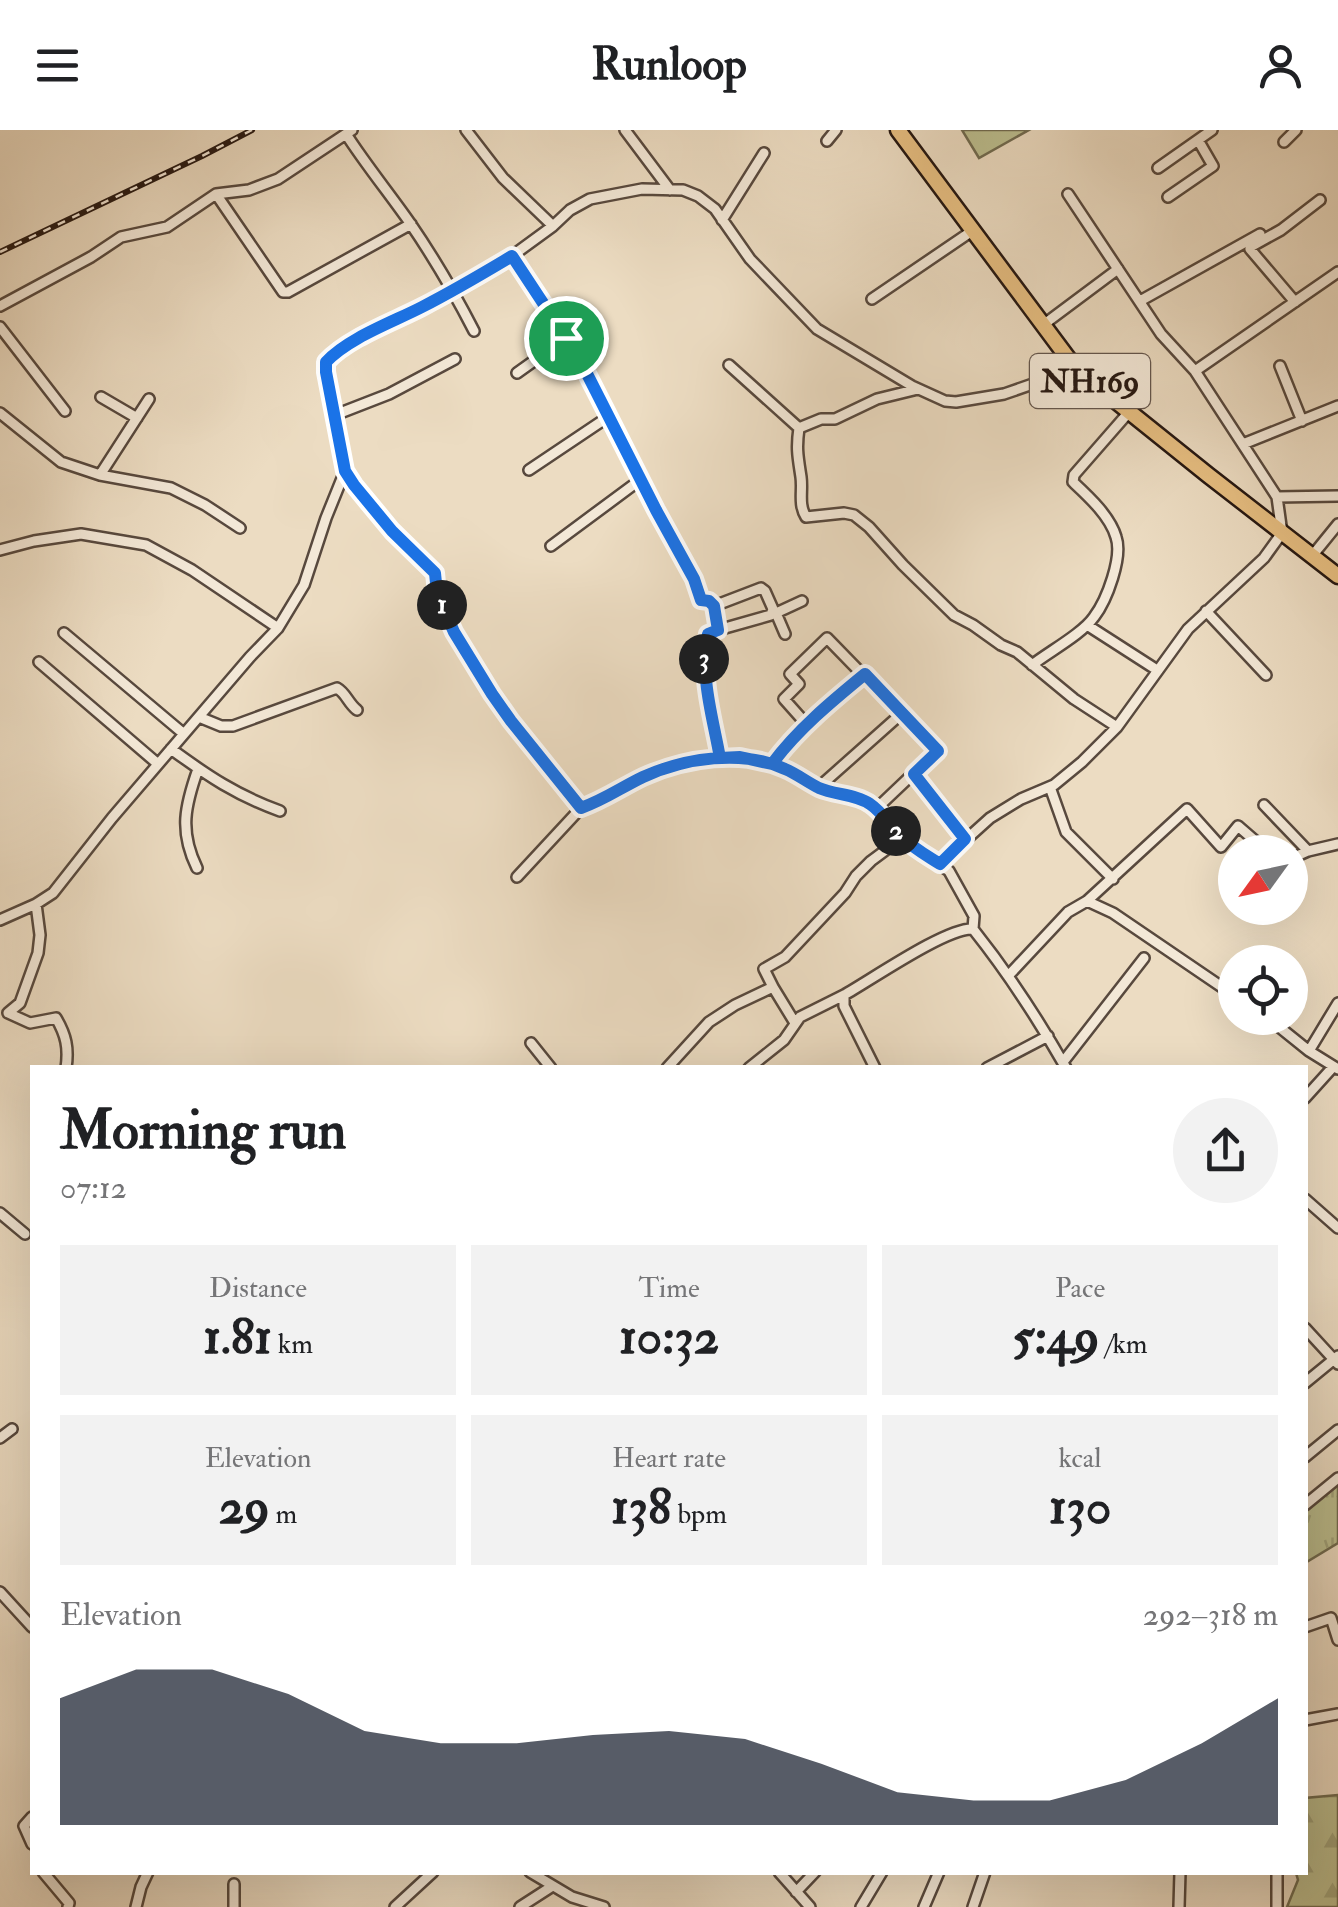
<!DOCTYPE html>
<html lang="en">
<head>
<meta charset="utf-8">
<style>
	body { margin:0; font-family:"IM FELL Double Pica",serif; background:#f2f2f2; color:#202124; height:100vh; display:flex; flex-direction:column; font-size:38px; white-space:nowrap }
	* { box-sizing:border-box; margin:0 }
	p { font-size:32px; color:#757577 }
	.icon { flex:none; width:55px; height:55px; fill:none; stroke:currentColor; stroke-width:2; stroke-linecap:round; stroke-linejoin:round }
	.map { position:relative; flex:1; overflow:hidden }
	.details { position:absolute; left:30px; top:935px; width:1278px; height:810px; display:flex; flex-direction:column; background:#fff; border-radius:0px; box-shadow:0 10px 40px #0002 }
	.details>* { flex:none }
	.needle { width:65px; rotate:237deg }
	.tools { position:absolute; left:1218px; top:705px; display:grid; gap:20px }
	.tools a { display:grid; place-items:center; width:90px; height:90px; border-radius:50%; background:#fff; box-shadow:0 10px 40px #0002; font-size:50px }
	.pin { position:absolute; display:grid; place-items:center; width:85px; height:85px; color:#fff; margin:-42px; border:5px solid #fff; border-radius:50%; box-shadow:0 2px 10px #0007 }
	.km { position:absolute; width:50px; height:50px; margin:-25px; border-radius:50%; background:#222; color:#fff; font-size:28px; line-height:50px; text-align:center }
	.round { display:grid; place-items:center; flex:none; width:105px; height:105px; border-radius:52px; background:#f2f2f2 }
	.summary { display:flex; align-items:center; justify-content:space-between; height:170px; padding:0 30px }
	h1 { font-size:55px; font-weight:800; line-height:75px }
	.figures { display:grid; grid-template-columns:repeat(3,1fr); gap:15px; height:170px; padding:10px 30px }
	.figures div { display:grid; align-content:center; border-radius:0px; background:#f2f2f2; text-align:center }
	.figures b { font-size:50px; font-weight:800 }
	.figures small { font-size:28px; font-weight:400 }
	.figures p { font-size:28px }
	.chart { height:280px; padding:20px 30px }
	.chart p { display:flex; justify-content:space-between }
	.chart svg { width:100%; height:180px; margin-top:10px; fill:#111827; opacity:.7 }
	header { display:flex; justify-content:space-between; align-items:center; height:130px; padding:0 30px; background:#fff; font-size:45px; font-weight:800 }
	.map>svg:first-child { display:block }
	.grass { fill:url(#grass-tufts); stroke:#716c51; stroke-width:2.5 }
	.forest { fill:url(#forest-firs); stroke:#716c51; stroke-width:2.5 }
	.pitch { fill:#bcbf90; stroke:#716c51; stroke-width:2.5 }
	.lines { fill:none; stroke-linecap:round; stroke-linejoin:round }
	.minor-casing { stroke:#58493e; stroke-width:14 }
	.highway-casing { stroke:#261812; stroke-width:19 }
	.minor { stroke:#f3e8d7; stroke-width:9 }
	.highway { stroke:#e6be81; stroke-width:14 }
	.rail-casing { stroke:#261812; stroke-width:6 }
	.rail { stroke:#f3e8d7; stroke-width:2.5; stroke-dasharray:8; stroke-linecap:butt }
	.route-casing { stroke:#fff; stroke-width:20 }
	.route { stroke:#1a73e8; stroke-width:12 }
	.labels { text-anchor:middle; stroke-width:8; stroke-linejoin:round; paint-order:stroke }
	.shield { fill:#f3e8d7; stroke:#64564d; stroke-width:2.5 }
	.shield-label { font-size:32px; font-weight:bold; fill:#261812 }
</style>
</head>
<body>
<header><svg class="icon" aria-label="menu" viewBox="0 0 24 24"><path d="M4 6h16M4 12h16M4 18h16"/></svg>Runloop<svg class="icon" aria-label="person" viewBox="0 0 24 24"><circle cx="12" cy="8" r="4"/><path d="M4 21q1-7 8-7t8 7"/></svg></header>
<div class="map">
<svg width="1338" height="1777" viewBox="0 0 1338 1777">
	<defs>
		<pattern id="grass-tufts" width="24" height="20" patternUnits="userSpaceOnUse" patternTransform="scale(2.5)"><rect width="24" height="20" fill="#bcbf90"/><path d="M3 7l-1-3M5 7V3M7 7l1-3M15 17l-1-3M17 17v-4M19 17l1-3" fill="none" stroke="#a1a37b"/></pattern>
		<pattern id="forest-firs" width="22" height="20" patternUnits="userSpaceOnUse" patternTransform="scale(2.5)"><rect width="22" height="20" fill="#bcbf90"/><path d="M5 1l3.5 6h-7zM16 11l3.5 6h-7z" fill="#a1a37b"/></pattern>
	</defs>
	<rect width="100%" height="100%" fill="#ecdcc2"/>
	<filter id="stains"><feTurbulence type="fractalNoise" baseFrequency=".002" numOctaves="4"/><feColorMatrix values="0 0 0 0 .2 0 0 0 0 .09 0 0 0 0 .02 0 0 0 .5 -.17"/></filter>
	<radialGradient id="worn" r=".72"><stop offset=".6" stop-color="#630" stop-opacity="0"/><stop offset="1" stop-color="#630" stop-opacity=".3"/></radialGradient>
	<!-- grass -->
	<path class="grass" d="M1338,1350V1413L1305,1433V1376Z"/>
	<!-- forest -->
	<path class="forest" d="M1338,1665V1777H1287L1298,1750L1296,1743L1305,1742V1668Z"/>
	<!-- pitch -->
	<path class="pitch" d="M962,0H1029L979,28Z"/>
	<g class="lines">
		<!-- minor casing -->
		<g class="minor-casing">
			<path id="minor" d="M466,0L503,48L553,96
				M625,0L670,60
				M346,4C366,35 389,63 410,93C434,128 455,164 474,201
				M827,11L836,0
				M1284,12L1296,0
				M1158,38L1212,0
				M216,64L283,162H288L411,94
				M1168,67L1213,36L1198,10
				M722,90L764,23
				M512,126L577,226L655,380L694,449L701,470L709,471L714,476L718,500L709,504C700,549 712,584 720,628
				M872,169L972,101
				M1140,171L1260,104
				M1295,172L1250,119L1252,116L1281,100L1320,70
				M0,176L91,127L121,107L167,97L216,64L249,60L278,49L352,0
				M1043,195L1118,139
				M0,197L65,281
				M729,235L799,298
				M1280,236L1302,291
				M1195,241L1338,142
				M517,243L566,208
				M918,259L877,269L835,289H821L799,298C796,319 798,327 801,347C803,361 798,374 806,387L844,383L854,385L869,397L903,435L954,485L973,495L1001,515L1017,522L1074,569L1117,597
				M101,267L137,288
				M0,283L61,332L100,345L171,358L205,375L240,398
				M335,285L389,264L455,229
				M1243,314L1338,276
				M529,340L608,287
				M345,341L354,355L392,401L435,443L437,463L454,503L492,564L511,591L581,678L603,670L643,647L676,635L720,628L741,627L764,631L785,638L831,663L858,668L871,674L902,708L949,741L974,786L973,799
				M100,345L149,269
				M1277,367L1338,366
				M551,416L640,350
				M0,420L34,411L81,404L146,415L192,440L278,498
				M1312,426L1338,394
				M714,476L761,458L765,461L773,479L771,485L718,500
				M1206,481L1266,545
				M772,482L776,483L802,471
				M776,483L785,504
				M1087,495L1157,540
				M64,503L184,604
				M39,532L158,634
				M1032,535C1050,521 1082,504 1094,487C1107,470 1123,427 1116,407C1110,386 1088,366 1073,352L1074,345L1129,282
				M199,587L221,596H233L337,558C346,563 348,573 357,580
				M808,596L784,569L799,554L790,544L827,508L937,621L876,679
				M171,619C208,646 236,665 280,681
				M772,634C798,600 832,571 865,544
				M913,644L965,709
				M819,657L901,584
				M1050,657L1066,702L1113,749
				M1264,675L1308,721
				M1290,729L1308,721L1338,714
				M940,733L990,688L1021,669L1054,655L1082,632L1117,597L1188,499L1264,428L1282,403L1277,367L1195,241L1161,204L1068,64
				M197,738C179,701 185,676 198,639
				M517,747L581,678
				M1087,771L1113,783L1235,866
				M36,774L40,805L38,823L20,873L8,883L30,893L56,888C66,905 69,918 66,938
				M0,790L36,774L53,763L112,688L250,527L278,498L304,455L326,388L345,341L326,242V232L333,225L361,208L454,161L512,126L553,96L570,80L590,69L642,59L683,60L698,66L715,79L750,129L817,199L912,256L945,271L956,272L1004,264L1076,239
				M1008,846L1068,782L1087,771L1187,679L1221,717L1238,696L1268,722
				M773,857L764,839L785,827L845,763L856,746L871,731L902,708
				M1268,888L1309,921L1338,939
				M531,913L551,938
				M1309,921L1338,873
				M1063,932L1144,828
				M667,938L709,892L735,875L773,857L795,893
				M749,938L784,910L800,887L844,865
				M875,938L844,876V865C871,850 947,797 973,799C1008,843 1038,889 1066,938
				M987,938L1048,906
				M1305,968L1333,937
				M1305,1069L1338,1098
				M0,1083L25,1104
				M1305,1198L1338,1234
				M1305,1253L1338,1226
				M0,1308L12,1299
				M1305,1327L1338,1300
				M1305,1375L1338,1348
				M0,1462L32,1497
				M1305,1497L1331,1488L1338,1510
				M1305,1590L1338,1584
				M32,1687L24,1696L32,1714
				M43,1742L69,1773L68,1777
				M530,1742L572,1767L604,1777
				M779,1742L810,1777
				M1277,1742V1777
				M796,1762L815,1742
				M136,1777L141,1757L148,1742
				M234,1777V1754
				M395,1777L433,1742
				M520,1777L551,1757
				M861,1777L882,1742
				M924,1777L939,1742
				M973,1777L985,1742
				M1179,1777L1180,1742"/>
		</g>
		<!-- highway casing -->
		<g class="highway-casing">
			<path id="highway" d="M898,0L1076,239L1208,345L1338,446"/>
		</g>
		<!-- minor -->
		<use href="#minor" class="minor"/>
		<!-- highway -->
		<use href="#highway" class="highway"/>
		<!-- rail casing -->
		<g class="rail-casing">
			<path id="rail" d="M0,122L202,26L252,0"/>
		</g>
		<!-- rail -->
		<use href="#rail" class="rail"/>
	</g>
	<g class="lines">
		<!-- route casing -->
		<g class="route-casing">
			<path id="route" d="M566,208L512,126C482,144 453,161 422,177C393,192 348,208 326,232V242L345,341L354,355L392,401L435,443L437,463L454,502L492,564L511,591L581,678C604,670 622,657 643,647C685,628 742,619 785,639C797,644 807,652 819,658C835,665 856,664 870,674C882,682 891,697 902,707C913,718 926,725 940,734L965,709L914,644L938,621L865,544C832,571 797,600 772,634L740,627L720,628C712,583 700,549 708,504L718,500L714,476L709,471L701,470L694,449L656,380L578,226L566,208"/>
		</g>
		<!-- route -->
		<use href="#route" class="route"/>
	</g>
	<g class="labels">
		<!-- shield labels -->
		<rect class="shield" x="1030" y="224" width="120" height="54" rx="8"/>
		<g class="shield-label">
			<text x="1090" y="262">NH169</text>
		</g>
	</g>
	<rect width="100%" height="100%" filter="url(#stains)"/>
	<rect width="100%" height="100%" fill="url(#worn)"/>
</svg>
<div class="tools">
<a><svg class="needle" viewBox="-14 -14 28 28"><path d="M0-13l5 13h-10z" fill="#e53935"/><path d="M0 13l5-13h-10z" fill="#757577"/></svg></a>
<a><svg class="icon" aria-label="locate" viewBox="0 0 24 24"><circle cx="12" cy="12" r="6"/><path d="M12 2v4M12 18v4M2 12h4M18 12h4"/></svg></a>
</div>
<div class="pin" style="left:566px;top:208px;background:#1e9e55"><svg class="icon" aria-label="arrive" viewBox="0 0 24 24"><path d="M6 21V4h12l-3 4 3 4H6"/></svg></div>
<b class="km" style="left:442px;top:475px">1</b>
<b class="km" style="left:896px;top:701px">2</b>
<b class="km" style="left:704px;top:529px">3</b>
<section class="details">
<div class="summary"><div><h1>Morning run</h1><p>07:12</p></div><a class="round"><svg class="icon" aria-label="share" viewBox="0 0 24 24"><path d="M12 15V3M7 8l5-5 5 5M5 13v7h14v-7"/></svg></a></div>
<div class="figures">
<div><p>Distance</p><b>1.81<small> km</small></b></div>
<div><p>Time</p><b>10:32</b></div>
<div><p>Pace</p><b>5:49<small> /km</small></b></div>
</div>
<div class="figures">
<div><p>Elevation</p><b>29<small> m</small></b></div>
<div><p>Heart rate</p><b>138<small> bpm</small></b></div>
<div><p>kcal</p><b>130</b></div>
</div>
<div class="chart"><p><span>Elevation</span>292–318 m</p>
<svg viewBox="0 0 160 44" preserveAspectRatio="none"><path d="M0 44V13L10 6L20 6L30 12L40 21L50 24L60 24L70 22L80 21L90 23L100 29L110 36L120 38L130 38L140 33L150 24L160 13V44z"/></svg>
</div>
</section>
</div>
</body>
</html>
